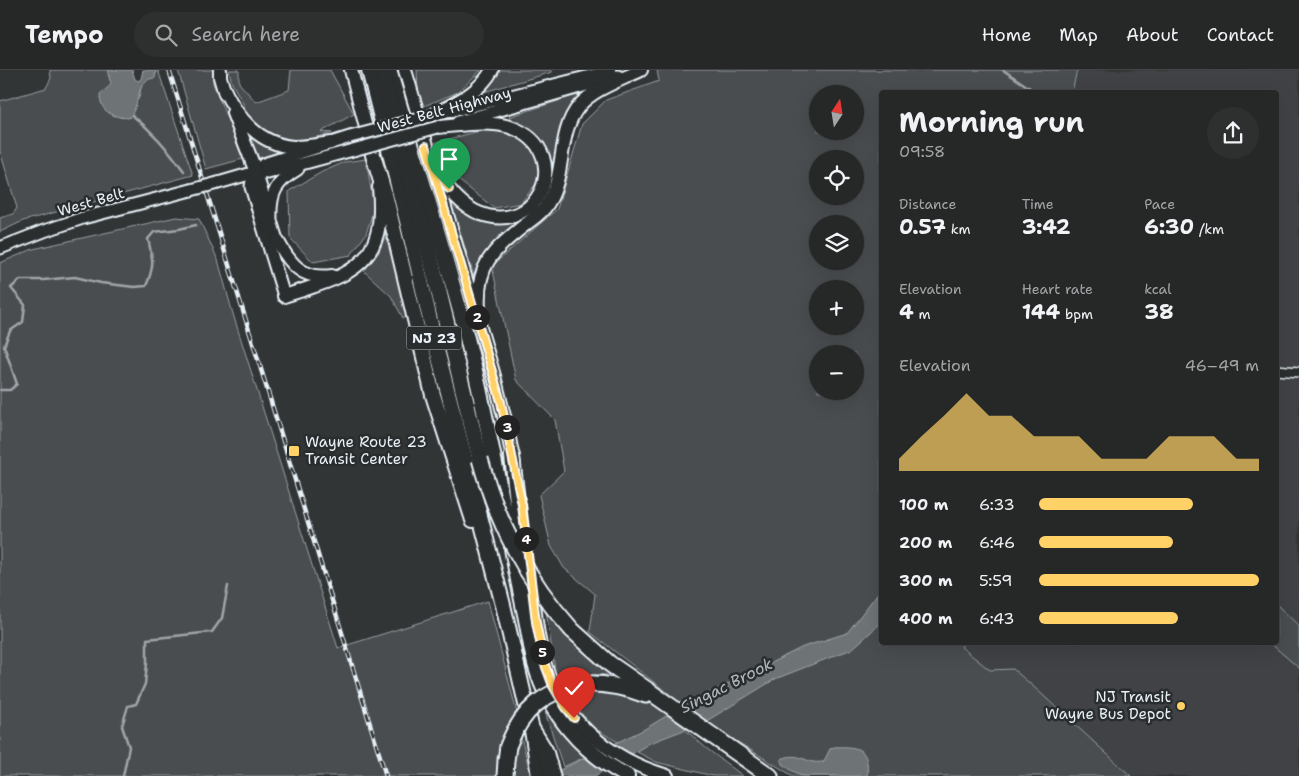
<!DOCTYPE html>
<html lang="en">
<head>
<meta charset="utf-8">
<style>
	body { margin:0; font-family:"Shantell Sans",sans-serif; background:#2e3030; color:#f1f3f6; height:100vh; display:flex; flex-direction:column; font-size:19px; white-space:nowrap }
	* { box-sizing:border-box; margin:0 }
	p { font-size:16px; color:#a4a6a8 }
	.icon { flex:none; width:28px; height:28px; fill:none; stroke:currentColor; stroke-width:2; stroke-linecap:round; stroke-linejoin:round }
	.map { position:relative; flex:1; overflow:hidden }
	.sheet { position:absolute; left:879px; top:20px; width:400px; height:555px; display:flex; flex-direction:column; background:#262828; border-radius:5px; box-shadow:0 5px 20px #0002,0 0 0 1px #424445 }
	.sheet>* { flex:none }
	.needle { width:32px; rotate:12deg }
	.fabs { position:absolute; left:809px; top:15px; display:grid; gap:10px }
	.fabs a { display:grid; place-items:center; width:55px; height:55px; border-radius:50%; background:#262828; box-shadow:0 5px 20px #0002,0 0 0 1px #424445; font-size:25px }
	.pin { position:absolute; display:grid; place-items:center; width:42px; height:42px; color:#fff; margin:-51px -21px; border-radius:50% 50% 50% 0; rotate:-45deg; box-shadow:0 0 5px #0007 }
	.pin .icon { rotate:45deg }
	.km { position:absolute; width:25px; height:25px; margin:-12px; border-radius:50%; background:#222; color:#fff; font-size:14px; line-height:25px; text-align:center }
	.round { display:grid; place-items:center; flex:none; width:52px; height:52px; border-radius:26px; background:#2e3030 }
	.overview { display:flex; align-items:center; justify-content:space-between; height:85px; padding:0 20px }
	h1 { font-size:28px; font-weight:700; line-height:38px }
	.metrics { display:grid; grid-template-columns:repeat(3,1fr); gap:8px; height:85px; padding:5px 20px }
	.metrics div { display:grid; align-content:center }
	.metrics b { font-size:21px; font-weight:700 }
	.metrics small { font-size:14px; font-weight:400 }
	.metrics p { font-size:14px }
	.chart { height:140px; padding:10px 20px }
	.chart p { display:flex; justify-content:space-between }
	.chart svg { width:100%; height:90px; margin-top:5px; fill:#ffd166; opacity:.7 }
	ul { padding:0 20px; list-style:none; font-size:16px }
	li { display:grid; grid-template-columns:80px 60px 1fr; align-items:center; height:38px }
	li i { height:12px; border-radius:6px; background:#ffd166 }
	header { display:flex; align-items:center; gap:30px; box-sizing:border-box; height:70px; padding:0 25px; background:#262828; border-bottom:1px solid #424445 }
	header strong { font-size:24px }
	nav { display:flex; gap:28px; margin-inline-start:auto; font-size:18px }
	.search { width:350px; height:45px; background:#2e3030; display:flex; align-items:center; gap:12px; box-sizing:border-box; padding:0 18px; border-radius:28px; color:#a4a6a8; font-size:19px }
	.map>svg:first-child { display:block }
	.built { fill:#3f4244 }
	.green { fill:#494d4f; stroke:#989fa4; fill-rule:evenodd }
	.water { fill:#6e7376; stroke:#9fa5aa }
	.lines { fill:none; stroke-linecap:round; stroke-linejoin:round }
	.stream { stroke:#9fa5aa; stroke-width:2.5 }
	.minor-casing { stroke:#e8f1f8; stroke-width:12 }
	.secondary-casing { stroke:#e8f1f8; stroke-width:15 }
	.primary-casing { stroke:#e8f1f8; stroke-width:16 }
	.trunk-casing { stroke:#e8f1f8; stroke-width:18 }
	.motorway-casing { stroke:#e8f1f8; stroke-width:19 }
	.minor { stroke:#2a2d2e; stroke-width:9 }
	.secondary { stroke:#2a2d2e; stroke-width:11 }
	.primary { stroke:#2a2d2e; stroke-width:12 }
	.trunk { stroke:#2a2d2e; stroke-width:14 }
	.motorway { stroke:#2a2d2e; stroke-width:15 }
	.rail-casing { stroke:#e8f1f8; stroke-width:4.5 }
	.rail { stroke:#2a2d2e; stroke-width:2.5; stroke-dasharray:8; stroke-linecap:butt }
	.secondary-bridge-casing { stroke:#e8f1f8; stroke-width:15; stroke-linecap:butt }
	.motorway-bridge-casing { stroke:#e8f1f8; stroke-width:19; stroke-linecap:butt }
	.secondary-bridge { stroke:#2a2d2e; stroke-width:11 }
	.motorway-bridge { stroke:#2a2d2e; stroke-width:15 }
	.route-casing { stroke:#fff; stroke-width:10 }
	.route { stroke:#ffd166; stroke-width:6 }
	.poi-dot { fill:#ffd166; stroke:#2a2d2e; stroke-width:2 }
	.labels { text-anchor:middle; stroke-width:5; stroke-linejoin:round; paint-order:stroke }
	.shield { fill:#2a2d2e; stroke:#afb6bb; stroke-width:1 }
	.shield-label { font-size:14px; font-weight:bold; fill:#e8f1f8 }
	.street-label { font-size:15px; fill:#e8f1f8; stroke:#2a2d2e }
	.poi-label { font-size:15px; fill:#e8f1f8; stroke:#2a2d2e; text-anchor:start }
	.water-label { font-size:16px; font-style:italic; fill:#b1b8be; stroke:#2a2d2e }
</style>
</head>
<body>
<header>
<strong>Tempo</strong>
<div class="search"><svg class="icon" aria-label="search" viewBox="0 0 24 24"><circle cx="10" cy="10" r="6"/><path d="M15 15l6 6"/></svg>Search here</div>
<nav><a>Home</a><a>Map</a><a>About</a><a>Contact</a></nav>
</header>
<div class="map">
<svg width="1299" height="706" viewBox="0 0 1299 706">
	<rect width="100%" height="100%" fill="#323536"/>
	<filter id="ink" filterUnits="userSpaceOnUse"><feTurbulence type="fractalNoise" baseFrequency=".02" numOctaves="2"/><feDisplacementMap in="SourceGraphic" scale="10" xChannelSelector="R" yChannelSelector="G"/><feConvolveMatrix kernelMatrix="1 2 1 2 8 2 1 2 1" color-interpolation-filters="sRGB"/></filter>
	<g filter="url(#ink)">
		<!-- built -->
		<path class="built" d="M1077,0H1299V556L1276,534V22H1072Z
			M964,572L1270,573L1299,598V706H1131L1035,618L1013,599L990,600L961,577Z"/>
		<!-- green -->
		<path class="green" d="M50,0H109L108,5L112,12L109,43L123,48L139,28L141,18L144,12L156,4V0H158L193,105L23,151L0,162V148L13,144L17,138L0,81V31L46,18L51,8Z
			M178,0H213V13L243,89L206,99Z
			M229,0H239V13L256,32L289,20L291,0H330L354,44L321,62L332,63L305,70H286L265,63L241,41L245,37L232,13Z
			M417,0H481L458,22L424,36L418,21Z
			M496,0H550L552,2L477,24Z
			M657,0H1077L1072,22H881V572L964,573L961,577L990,600L1013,599L1035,618L1131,706H793L705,652L590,562L595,524L564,498L551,476L539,425L564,401L555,350L516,310L492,196L557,139L582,54L606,30L659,11ZM818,24H855V61H818ZM818,89H855V126H818ZM818,154H855V191H818ZM818,219H855V256H818ZM818,284H855V321H818Z
			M579,24L566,45L552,104L538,67L523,56L509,47Z
			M491,58L517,65L539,85L538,111L521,133L494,138L457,109L434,73Z
			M246,59L285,80L259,88Z
			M366,89L374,138L366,164L351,185L313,192L290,168L289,121L322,102L345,92Z
			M448,124L474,144L522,148L492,175L474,206Z
			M176,147L199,149L218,190L233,244L338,578L488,531L517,643L497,686L498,706H0V193L33,179Z
			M386,164L409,247L403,248L391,226L364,201L379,182Z
			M1276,534L1299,556V598L1270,573L1276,572Z
			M545,535L578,573L612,605L582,604L557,612Z
			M605,618L656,634L706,678L743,706H713L656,692L618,672L594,658L569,629Z
			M545,642L585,687L563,697Z
			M520,663L531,706H512L511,696Z"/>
		<!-- water -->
		<path class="water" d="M109,0H132L135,9L138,11L141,9L143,0H156L155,8C135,9 141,35 129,48C113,47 100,43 100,24C119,9 107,17 109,0Z
			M881,519V553L852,579L775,609L705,652L650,673L595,706H547L643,660L683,636L803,577L847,563Z
			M834,677C858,676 870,678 867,706H803L791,700L783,694L781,689C802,680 807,697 824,691L830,679Z"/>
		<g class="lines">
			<!-- stream -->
			<path class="stream" d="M1003,0L1036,22
				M132,45C152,61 169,80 184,101
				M0,320H10L17,314L4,276L10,261L23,252L25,235L11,218L20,210H43L75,207L101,213L134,217L146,216C155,195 153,190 148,169L154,162L179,159L196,155
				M123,706L129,677L122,656L128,636L136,634L145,614L147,593V569L212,562L222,548L228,516"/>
			<!-- minor casing -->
			<g class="minor-casing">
				<path id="minor" d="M1276,300L1299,302"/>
			</g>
			<!-- secondary casing -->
			<g class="secondary-casing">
				<path id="secondary" d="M419,49L610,1
					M458,52L618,6
					M256,102L277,170
					M218,113L256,102L268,103L353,80
					M271,148C270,123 276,112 298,99
					M0,178L44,161L83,148L191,120
					M284,226L251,117C252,106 257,101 264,94L350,67"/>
			</g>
			<!-- primary casing -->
			<g class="primary-casing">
				<path id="primary" d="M220,0V7L225,24
					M351,0L370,73
					M405,0L494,306L507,358L514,394
					M223,17C236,46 258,74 293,77C305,77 318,75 331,73
					M233,43L256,102
					M435,44C457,32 479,23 492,0
					M438,57C462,55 488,50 510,57C525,62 538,72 543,87C554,122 523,155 488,146C466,141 451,124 440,105
					M277,170C290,194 302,210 332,206
					M284,226C350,205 387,197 379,117
					M479,239C476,193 493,181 526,154C534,148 543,142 548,133C566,105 557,62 579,36C593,19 621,10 641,0
					M531,505C534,534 536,564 544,592C561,650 610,689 667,706"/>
			</g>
			<!-- trunk casing -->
			<g class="trunk-casing">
				<path id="trunk" d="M369,0L408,155L437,280L503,535L532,660L539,706
					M389,0C416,92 446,183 469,276C484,335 495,395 507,454
					M373,85L386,128L433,325L473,450
					M512,386L524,494
					M512,478C516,501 521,525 526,549C529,564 531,579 535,594C549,644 582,682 627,706"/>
			</g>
			<!-- motorway casing -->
			<g class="motorway-casing">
				<path id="motorway" d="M381,0L434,202L480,389
					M572,560L610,594L626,605L770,706
					M582,614C605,613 625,617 646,625
					M532,660L545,681L552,706
					M505,706L506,691L508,676"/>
			</g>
			<!-- minor -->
			<use href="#minor" class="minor"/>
			<!-- secondary -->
			<use href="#secondary" class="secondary"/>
			<!-- primary -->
			<use href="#primary" class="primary"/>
			<!-- trunk -->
			<use href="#trunk" class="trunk"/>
			<!-- motorway -->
			<use href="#motorway" class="motorway"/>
			<!-- rail casing -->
			<g class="rail-casing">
				<path id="rail" d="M169,0L386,706"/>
			</g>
			<!-- rail -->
			<use href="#rail" class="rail"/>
			<!-- secondary-bridge casing -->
			<g class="secondary-bridge-casing">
				<path id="secondary-bridge" d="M350,67L419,49
					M353,80L438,57
					M191,120L218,113"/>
			</g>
			<!-- motorway-bridge casing -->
			<g class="motorway-bridge-casing">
				<path id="motorway-bridge" d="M480,389C498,455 526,509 572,560
					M508,676C522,640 544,621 582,614"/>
			</g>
			<!-- secondary-bridge -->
			<use href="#secondary-bridge" class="secondary-bridge"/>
			<!-- motorway-bridge -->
			<use href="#motorway-bridge" class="motorway-bridge"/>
		</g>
	</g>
	<g class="lines" filter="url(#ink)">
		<!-- route casing -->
		<g class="route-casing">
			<path id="route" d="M449,119L433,93L426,76L501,332L522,435L536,552L544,592L553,616L566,638L574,648"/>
		</g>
		<!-- route -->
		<use href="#route" class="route"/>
	</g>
	<!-- markers -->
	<g class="poi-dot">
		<rect x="288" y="375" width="12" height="12" rx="2.5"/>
		<circle cx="1181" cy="636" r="5"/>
	</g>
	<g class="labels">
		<!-- shield labels -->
		<rect class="shield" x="406.5" y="256.5" width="55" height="23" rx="4"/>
		<g class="shield-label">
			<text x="434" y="273">NJ 23</text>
		</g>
		<!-- street labels -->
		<g class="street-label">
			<text transform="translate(444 40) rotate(-15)" y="5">West Belt Highway</text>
			<text transform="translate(91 132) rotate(-16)" y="5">West Belt</text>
		</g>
		<!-- poi labels -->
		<g class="poi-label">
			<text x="305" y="377">Wayne Route 23<tspan x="305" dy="17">Transit Center</tspan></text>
			<text x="1171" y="632" text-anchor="end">NJ Transit<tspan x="1171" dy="17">Wayne Bus Depot</tspan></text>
		</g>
		<!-- water labels -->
		<g class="water-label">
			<text transform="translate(726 615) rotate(-27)" y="6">Singac Brook</text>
		</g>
	</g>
</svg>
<div class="fabs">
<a><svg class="needle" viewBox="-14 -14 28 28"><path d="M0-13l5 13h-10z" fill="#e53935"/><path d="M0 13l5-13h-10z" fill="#a4a6a8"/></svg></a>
<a><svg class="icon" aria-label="locate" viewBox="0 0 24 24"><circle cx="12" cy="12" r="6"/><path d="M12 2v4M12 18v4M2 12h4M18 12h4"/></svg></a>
<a><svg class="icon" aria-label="layers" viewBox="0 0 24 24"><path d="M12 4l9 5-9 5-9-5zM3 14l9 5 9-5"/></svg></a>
<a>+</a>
<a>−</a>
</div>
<div class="pin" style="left:449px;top:119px;background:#1e9e55"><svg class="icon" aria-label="arrive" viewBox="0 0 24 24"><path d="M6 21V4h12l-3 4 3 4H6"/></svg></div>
<div class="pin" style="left:574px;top:648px;background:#d93025"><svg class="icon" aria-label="check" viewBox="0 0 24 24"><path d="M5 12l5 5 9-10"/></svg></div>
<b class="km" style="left:477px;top:247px">2</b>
<b class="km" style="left:507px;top:357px">3</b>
<b class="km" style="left:526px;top:469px">4</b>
<b class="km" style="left:542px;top:582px">5</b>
<section class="sheet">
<div class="overview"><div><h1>Morning run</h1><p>09:58</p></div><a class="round"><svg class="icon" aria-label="share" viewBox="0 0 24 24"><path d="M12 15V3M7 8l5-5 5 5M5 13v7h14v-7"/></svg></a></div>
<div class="metrics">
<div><p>Distance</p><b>0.57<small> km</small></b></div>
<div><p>Time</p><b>3:42</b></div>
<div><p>Pace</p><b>6:30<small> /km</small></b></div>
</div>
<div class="metrics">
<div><p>Elevation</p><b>4<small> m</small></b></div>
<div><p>Heart rate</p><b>144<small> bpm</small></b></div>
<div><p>kcal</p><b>38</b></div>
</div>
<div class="chart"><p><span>Elevation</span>46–49 m</p>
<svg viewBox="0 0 160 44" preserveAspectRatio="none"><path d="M0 44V38L10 27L20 17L30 6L40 17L50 17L60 27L70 27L80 27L90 38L100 38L110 38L120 27L130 27L140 27L150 38L160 38V44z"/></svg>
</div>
<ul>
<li><b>100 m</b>6:33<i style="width:70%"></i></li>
<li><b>200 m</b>6:46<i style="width:61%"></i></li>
<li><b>300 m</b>5:59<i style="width:100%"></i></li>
<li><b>400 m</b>6:43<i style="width:63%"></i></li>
</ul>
</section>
</div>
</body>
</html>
